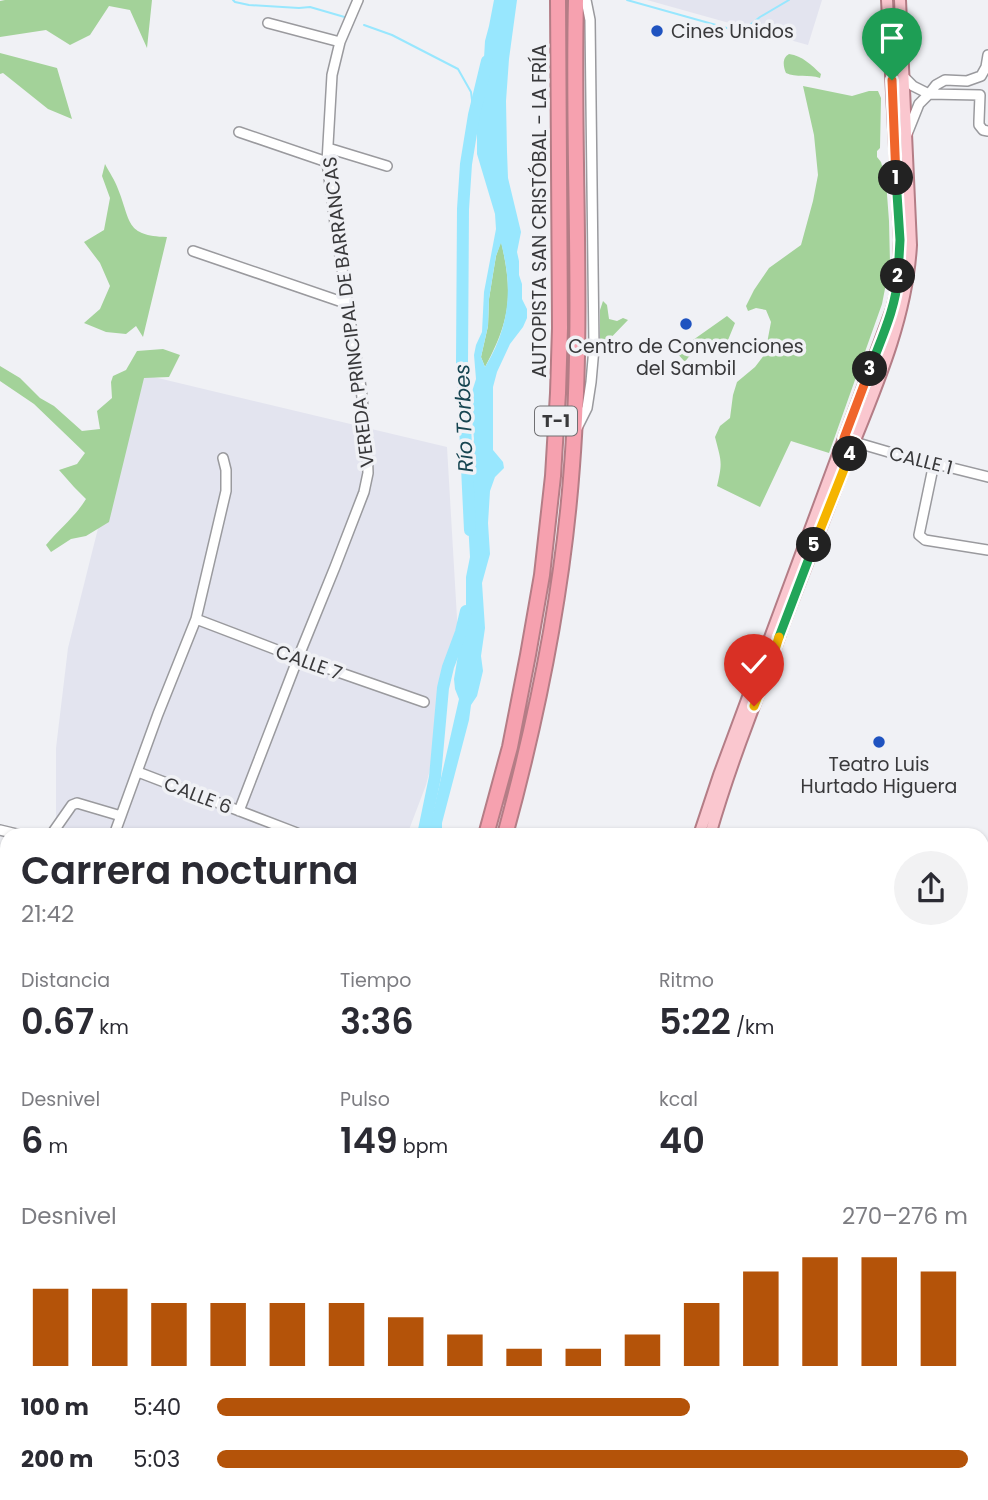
<!DOCTYPE html>
<html lang="es">
<head>
<meta charset="utf-8">
<style>
	body { margin:0; font-family:Poppins,sans-serif; background:#f2f2f3; color:#2b2b33; height:100vh; display:flex; flex-direction:column; font-size:26px; white-space:nowrap }
	* { box-sizing:border-box; margin:0 }
	p { font-size:23px; color:#7c7c81 }
	.icon { flex:none; width:38px; height:38px; fill:none; stroke:currentColor; stroke-width:2; stroke-linecap:round; stroke-linejoin:round }
	.map { position:relative; flex:1; overflow:hidden }
	.drawer { position:absolute; left:0px; top:828px; width:989px; height:674px; display:flex; flex-direction:column; background:#fff; border-radius:21px 21px 0 0; box-shadow:0 2px 5px #0004 }
	.drawer>* { flex:none }
	.pin { position:absolute; display:grid; place-items:center; width:60px; height:60px; color:#fff; margin:-72px -30px; border-radius:50% 50% 50% 0; rotate:-45deg; box-shadow:0 0 7px #0007 }
	.pin .icon { rotate:45deg }
	.km { position:absolute; width:35px; height:35px; margin:-18px; border-radius:50%; background:#222; color:#fff; font-size:19px; line-height:35px; text-align:center }
	.round { display:grid; place-items:center; flex:none; width:74px; height:74px; border-radius:37px; background:#f2f2f3 }
	.overview { display:flex; align-items:center; justify-content:space-between; height:119px; padding:0 21px }
	h1 { font-size:38px; font-weight:600; line-height:52px }
	.metrics { display:grid; grid-template-columns:repeat(3,1fr); gap:10px; height:119px; padding:7px 21px }
	.metrics div { display:grid; align-content:center }
	.metrics b { font-size:35px; font-weight:600 }
	.metrics small { font-size:19px; font-weight:400 }
	.metrics p { font-size:19px }
	.chart { height:196px; padding:14px 21px }
	.chart p { display:flex; justify-content:space-between }
	.chart svg { width:100%; height:126px; margin-top:7px; stroke:#b45309; stroke-width:6 }
	ul { padding:0 21px; list-style:none; font-size:23px }
	li { display:grid; grid-template-columns:112px 84px 1fr; align-items:center; height:52px }
	li i { height:18px; border-radius:9px; background:#b45309 }
	.map>svg:first-child { display:block }
	.built { fill:#e3e4ef }
	.green { fill:#a3d299 }
	.water { fill:#98e7fe; fill-rule:evenodd }
	.lines { fill:none; stroke-linecap:round; stroke-linejoin:round }
	.stream { stroke:#98e7fe; stroke-width:2 }
	.river { stroke:#98e7fe; stroke-width:12 }
	.minor-casing { stroke:#9a9a9e; stroke-width:12 }
	.major-casing { stroke:#b47d86; stroke-width:14 }
	.highway-casing { stroke:#b47d86; stroke-width:18 }
	.minor { stroke:#fff; stroke-width:9 }
	.major { stroke:#fac7cf; stroke-width:10 }
	.highway { stroke:#f6a1af; stroke-width:14 }
	.split-1-casing { stroke:#fff; stroke-width:14 }
	.split-2-casing { stroke:#fff; stroke-width:14 }
	.split-3-casing { stroke:#fff; stroke-width:14 }
	.split-4-casing { stroke:#fff; stroke-width:14 }
	.split-5-casing { stroke:#fff; stroke-width:14 }
	.split-6-casing { stroke:#fff; stroke-width:14 }
	.split-7-casing { stroke:#fff; stroke-width:14 }
	.split-1 { stroke:#f0652b; stroke-width:9 }
	.split-2 { stroke:#22a559; stroke-width:9 }
	.split-3 { stroke:#22a559; stroke-width:9 }
	.split-4 { stroke:#f0652b; stroke-width:9 }
	.split-5 { stroke:#f5b400; stroke-width:9 }
	.split-6 { stroke:#22a559; stroke-width:9 }
	.split-7 { stroke:#f5b400; stroke-width:9 }
	.poi-dot { fill:#1f53c0; stroke:#f0f1f5; stroke-width:2.5 }
	.labels { text-anchor:middle; stroke-width:7; stroke-linejoin:round; paint-order:stroke }
	.shield { fill:#f0f1f5; stroke:#707073; stroke-width:2 }
	.shield-label { font-size:18px; font-weight:bold; fill:#39393b }
	.poi-label { font-size:19px; fill:#39393b; stroke:#f0f1f5 }
	.street-label { font-size:19px; fill:#39393b; stroke:#f0f1f5 }
	.water-label { font-size:21px; font-style:italic; fill:#164551; stroke:#f0f1f5 }
</style>
</head>
<body>
<div class="map">
<svg width="988" height="1500" viewBox="0 0 988 1500">
	<rect width="100%" height="100%" fill="#f0f1f5"/>
	<!-- built -->
	<path class="built" d="M647,0H822L808,45Z
		M137,373L447,447L458,635L441,727L426,785L407,835H56V748L68,648Z
		M7,1059V1343L0,1341V1082Z"/>
	<!-- green -->
	<path class="green" d="M5,0H152L147,48L130,10L109,6L90,35L70,45L46,30L0,37V1Z
		M0,53L57,68L72,119L48,109L3,73L0,74Z
		M789,54C803,56 811,65 821,74L820,78C809,74 796,78 786,73C783,66 782,58 789,54Z
		M803,86L852,96L869,91H878L881,98L880,148L877,151V157L881,162L886,181L889,221L890,263L882,304L829,453L791,441L760,507L717,486C723,461 721,461 715,437L720,426L730,418L733,395L737,382L755,367L765,354L771,322L766,310L756,308L748,311L746,306L754,290L769,268L801,245L813,201L818,175L814,135Z
		M105,164C109,172 115,180 118,189C131,221 125,236 167,237L143,337L136,326L126,334L106,332L84,323L100,309L110,286L100,263L84,242L104,230L110,198L102,176Z
		M501,241C513,294 511,319 485,367L481,357L488,326L489,299L493,274L496,256Z
		M603,301L607,305L609,319L617,321L623,318L628,320L600,349V310Z
		M727,316L735,323L728,340C712,347 695,346 685,362L676,352Z
		M163,349L180,355L169,377L144,378L109,522L86,536L71,539L51,552L46,545C59,529 76,516 86,499L74,487L59,470L77,464L85,453L34,404L0,381V366L20,378L40,398L54,406L82,431L100,429L97,411L112,398L111,382L113,376L126,370L137,351Z"/>
	<!-- water -->
	<path class="water" d="M494,0H517L509,59L506,101L507,152L508,178L521,232L517,252L519,261V275L522,284V299L527,309V318L523,327L510,344L497,372L493,387V450L503,462L504,468L495,477L490,491L488,523L490,554L482,583L485,628L481,656L483,671L477,696L471,705L469,720L442,823V835H428L459,699L455,689L454,679L466,607V577L470,557L468,522L474,497L470,468L474,439L470,398L476,379L474,355L476,345L482,332L484,292L496,229L495,214L477,154V123L482,93L485,41L489,26ZM501,243C513,288 510,326 485,367L481,357L488,326L489,299L493,274L496,256Z"/>
	<g class="lines">
		<!-- stream -->
		<path class="stream" d="M233,0L235,2L249,5L299,8L310,7L348,18
			M627,0L741,32L760,17L789,0
			M364,25L392,35L458,69L471,92L474,115
			M982,1158L988,1154
			M584,1500L587,1494"/>
		<!-- river -->
		<path class="river" d="M470,530L462,363L463,209L466,164L474,115L487,61
			M423,835L435,777L443,688L448,667L461,632L466,611"/>
		<!-- minor casing -->
		<g class="minor-casing">
			<path id="minor" d="M268,23L340,42
				M903,76L913,86L929,94L980,95L979,121V125L983,130L988,131
				M239,132L327,162
				M907,134L919,104L929,94L936,85L945,80L967,81L981,76L986,67L988,55
				M328,148L387,166
				M193,251L348,304
				M577,428L587,408L591,382L594,348L590,20L586,0
				M851,441L892,453L988,477
				M934,463L919,535L925,540L988,550
				M196,619L298,658L424,702
				M138,772L297,833
				M239,811L298,658L335,567L364,492L368,473L367,445L361,388L336,231L327,162L332,75L340,42L358,0
				M0,830L21,835
				M51,835L72,805L77,803L121,816
				M114,835L158,714L196,619L226,491V470L223,458
				M0,895L2,917L0,929
				M0,950L7,952
				M982,970H988
				M982,1127L986,1122L988,1112
				M982,1282L988,1286
				M0,1351L7,1352
				M47,1500L52,1494
				M81,1500L82,1494"/>
		</g>
		<!-- major casing -->
		<g class="major-casing">
			<path id="major" d="M699,835L719,775L892,309L897,290L900,240L887,0
				M710,835C721,797 734,759 748,722C759,692 771,662 781,631C804,572 826,514 849,455C876,388 907,318 911,245L900,0
				M720,1494L721,1500
				M730,1494L731,1500"/>
		</g>
		<!-- highway casing -->
		<g class="highway-casing">
			<path id="highway" d="M486,835L510,747L528,655L542,575L553,476L558,393L560,328L558,0
				M505,835C538,714 563,591 572,466C584,311 572,155 576,0
				M156,1500L159,1494
				M257,1500L259,1494"/>
		</g>
		<!-- minor -->
		<use href="#minor" class="minor"/>
		<!-- major -->
		<use href="#major" class="major"/>
		<!-- highway -->
		<use href="#highway" class="highway"/>
	</g>
	<g class="lines">
		<!-- split-1 casing -->
		<g class="split-1-casing">
			<path id="split-1" d="M892,80L896,178"/>
		</g>
		<!-- split-2 casing -->
		<g class="split-2-casing">
			<path id="split-2" d="M896,178L900,240L898,276"/>
		</g>
		<!-- split-3 casing -->
		<g class="split-3-casing">
			<path id="split-3" d="M870,369C881,339 896,308 898,276"/>
		</g>
		<!-- split-4 casing -->
		<g class="split-4-casing">
			<path id="split-4" d="M850,454L855,442L844,438L870,369"/>
		</g>
		<!-- split-5 casing -->
		<g class="split-5-casing">
			<path id="split-5" d="M814,545L850,454"/>
		</g>
		<!-- split-6 casing -->
		<g class="split-6-casing">
			<path id="split-6" d="M779,637L814,545"/>
		</g>
		<!-- split-7 casing -->
		<g class="split-7-casing">
			<path id="split-7" d="M754,706L769,668L779,637"/>
		</g>
		<!-- split-1 -->
		<use href="#split-1" class="split-1"/>
		<!-- split-2 -->
		<use href="#split-2" class="split-2"/>
		<!-- split-3 -->
		<use href="#split-3" class="split-3"/>
		<!-- split-4 -->
		<use href="#split-4" class="split-4"/>
		<!-- split-5 -->
		<use href="#split-5" class="split-5"/>
		<!-- split-6 -->
		<use href="#split-6" class="split-6"/>
		<!-- split-7 -->
		<use href="#split-7" class="split-7"/>
	</g>
	<!-- markers -->
	<g class="poi-dot">
		<circle cx="657" cy="31" r="7"/>
		<circle cx="686" cy="324" r="7"/>
		<circle cx="879" cy="742" r="7"/>
	</g>
	<g class="labels">
		<!-- shield labels -->
		<rect class="shield" x="535" y="406.5" width="42" height="29" rx="5"/>
		<g class="shield-label">
			<text x="556" y="427">T-1</text>
		</g>
		<!-- poi labels -->
		<g class="poi-label">
			<text x="671" y="38" text-anchor="start">Cines Unidos</text>
			<text x="686" y="353">Centro de Convenciones<tspan x="686" dy="22">del Sambil</tspan></text>
			<text x="879" y="771">Teatro Luis<tspan x="879" dy="22">Hurtado Higuera</tspan></text>
		</g>
		<!-- street labels -->
		<g class="street-label">
			<text transform="translate(539 211) rotate(-90)" y="7">AUTOPISTA SAN CRISTÓBAL - LA FRÍA</text>
			<text transform="translate(348 312) rotate(-97)" y="7">VEREDA PRINCIPAL DE BARRANCAS</text>
			<text transform="translate(921 460) rotate(14)" y="7">CALLE 1</text>
			<text transform="translate(309 662) rotate(20)" y="7">CALLE 7</text>
			<text transform="translate(198 795) rotate(21)" y="7">CALLE 6</text>
		</g>
		<!-- water labels -->
		<g class="water-label">
			<text transform="translate(464 418) rotate(-92)" y="7">Río Torbes</text>
		</g>
	</g>
</svg>
<div class="pin" style="left:892px;top:80px;background:#1e9e55"><svg class="icon" aria-label="arrive" viewBox="0 0 24 24"><path d="M6 21V4h12l-3 4 3 4H6"/></svg></div>
<div class="pin" style="left:754px;top:706px;background:#d93025"><svg class="icon" aria-label="check" viewBox="0 0 24 24"><path d="M5 12l5 5 9-10"/></svg></div>
<b class="km" style="left:896px;top:178px">1</b>
<b class="km" style="left:898px;top:276px">2</b>
<b class="km" style="left:870px;top:369px">3</b>
<b class="km" style="left:850px;top:454px">4</b>
<b class="km" style="left:814px;top:545px">5</b>
<section class="drawer">
<div class="overview"><div><h1>Carrera nocturna</h1><p>21:42</p></div><a class="round"><svg class="icon" aria-label="share" viewBox="0 0 24 24"><path d="M12 15V3M7 8l5-5 5 5M5 13v7h14v-7"/></svg></a></div>
<div class="metrics">
<div><p>Distancia</p><b>0.67<small> km</small></b></div>
<div><p>Tiempo</p><b>3:36</b></div>
<div><p>Ritmo</p><b>5:22<small> /km</small></b></div>
</div>
<div class="metrics">
<div><p>Desnivel</p><b>6<small> m</small></b></div>
<div><p>Pulso</p><b>149<small> bpm</small></b></div>
<div><p>kcal</p><b>40</b></div>
</div>
<div class="chart"><p><span>Desnivel</span>270–276 m</p>
<svg viewBox="0 0 160 44" preserveAspectRatio="none"><path d="M5 44V17M15 44V17M25 44V22M35 44V22M45 44V22M55 44V22M65 44V27M75 44V33M85 44V38M95 44V38M105 44V33M115 44V22M125 44V11M135 44V6M145 44V6M155 44V11"/></svg>
</div>
<ul>
<li><b>100 m</b>5:40<i style="width:63%"></i></li>
<li><b>200 m</b>5:03<i style="width:100%"></i></li>
</ul>
</section>
</div>
</body>
</html>
